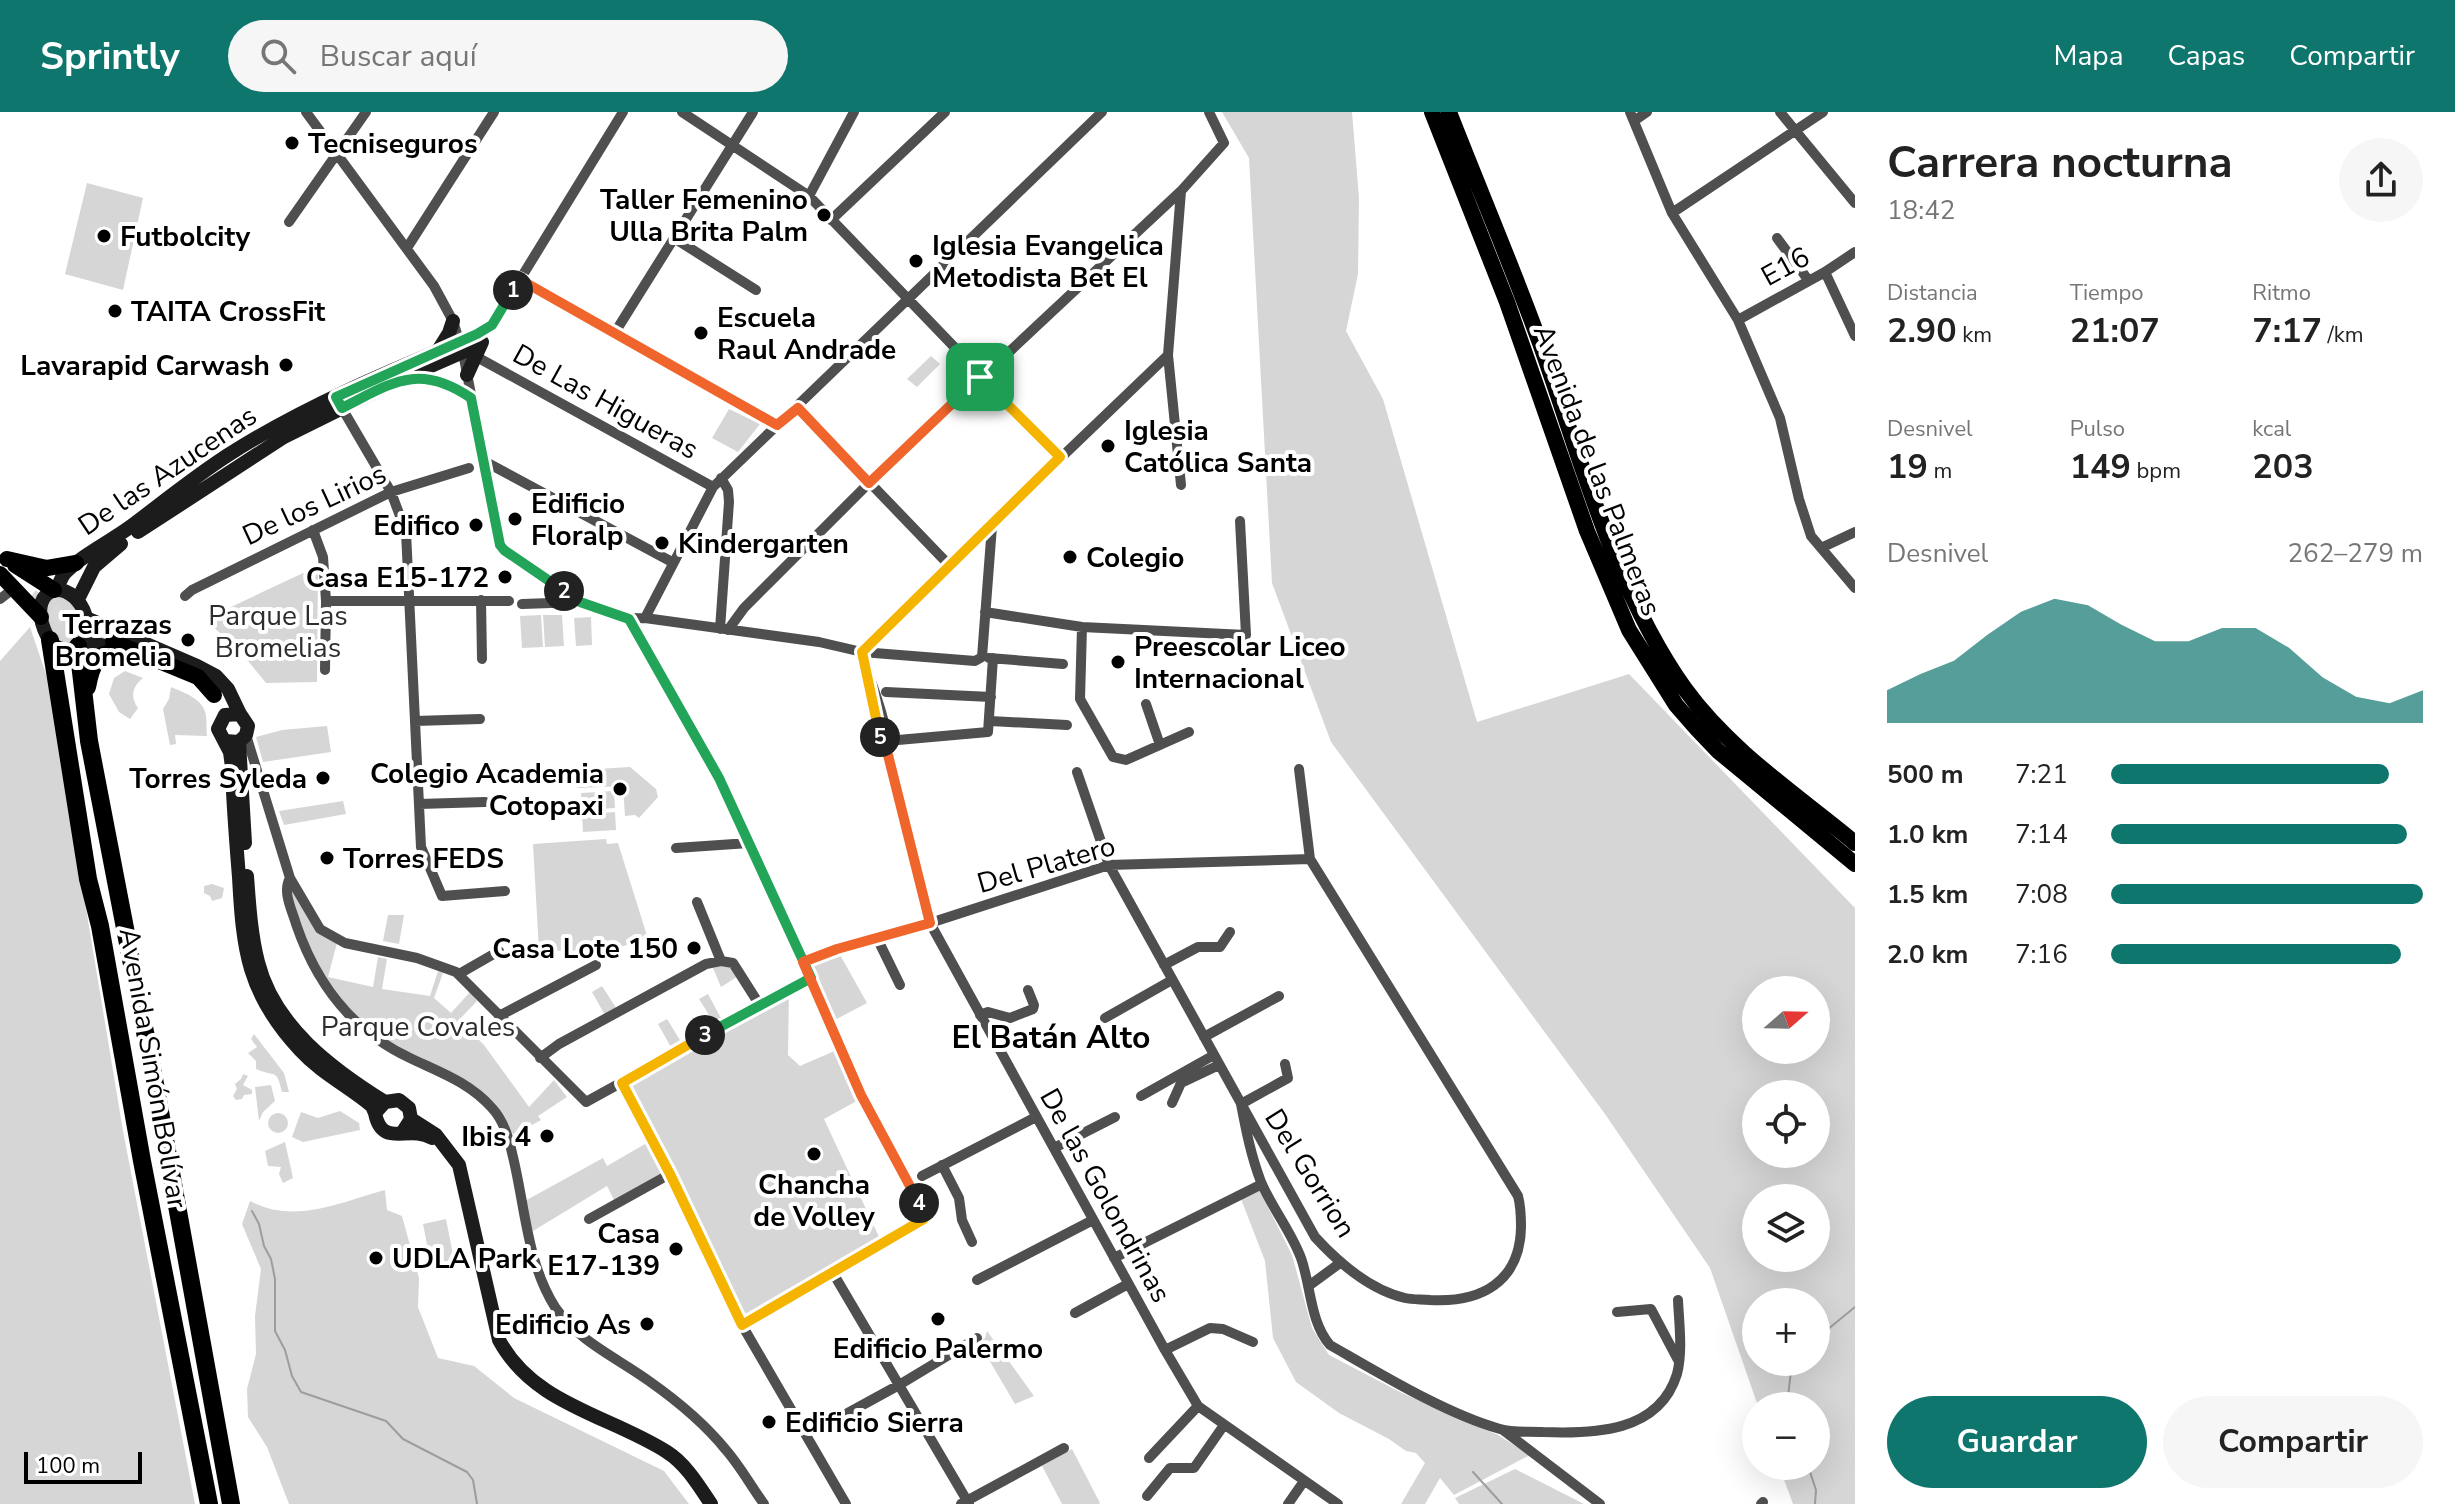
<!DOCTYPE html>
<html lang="es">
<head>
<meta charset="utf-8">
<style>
	body { margin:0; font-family:"Nunito Sans",sans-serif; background:#f6f6f6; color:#222; height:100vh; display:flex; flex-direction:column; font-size:30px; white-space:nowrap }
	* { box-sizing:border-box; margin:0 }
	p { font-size:26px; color:#767676 }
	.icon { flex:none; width:44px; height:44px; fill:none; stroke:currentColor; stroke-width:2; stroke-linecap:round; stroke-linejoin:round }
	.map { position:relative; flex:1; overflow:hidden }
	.sheet { display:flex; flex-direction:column; background:#fff; width:600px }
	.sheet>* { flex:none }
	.needle { width:52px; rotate:70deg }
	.buttons { position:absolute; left:1742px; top:864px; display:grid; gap:16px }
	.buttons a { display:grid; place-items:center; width:88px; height:88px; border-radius:50%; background:#fff; box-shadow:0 8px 32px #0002; font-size:40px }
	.scale { position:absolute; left:24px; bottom:20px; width:118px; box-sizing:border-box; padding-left:8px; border:4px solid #000; border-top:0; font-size:22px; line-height:28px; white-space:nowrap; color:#000; -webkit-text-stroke:6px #fff; paint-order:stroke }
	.pin { position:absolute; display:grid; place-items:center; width:68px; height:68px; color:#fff; margin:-34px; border-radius:16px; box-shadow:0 4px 12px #0006 }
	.km { position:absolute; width:40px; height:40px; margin:-20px; border-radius:50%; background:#222; color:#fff; font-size:22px; line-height:40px; text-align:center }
	.round { display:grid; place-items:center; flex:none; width:84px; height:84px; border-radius:42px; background:#f6f6f6 }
	.headline { display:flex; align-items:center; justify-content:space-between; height:136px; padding:0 32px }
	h1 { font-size:44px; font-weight:700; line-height:60px }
	.metrics { display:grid; grid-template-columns:repeat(3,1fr); gap:12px; height:136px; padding:8px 32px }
	.metrics div { display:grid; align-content:center }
	.metrics b { font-size:34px; font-weight:700 }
	.metrics small { font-size:22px; font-weight:400 }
	.metrics p { font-size:22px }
	.chart { height:224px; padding:16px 32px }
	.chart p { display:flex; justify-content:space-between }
	.chart svg { width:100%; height:144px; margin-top:8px; fill:#0f766e; opacity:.7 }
	.action { display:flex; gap:16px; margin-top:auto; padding:16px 32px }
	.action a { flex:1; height:92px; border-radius:48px; background:#0f766e; color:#fff; font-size:32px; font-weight:700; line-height:92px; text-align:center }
	.action a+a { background:#f6f6f6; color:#222 }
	ul { padding:0 32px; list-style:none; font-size:26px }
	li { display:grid; grid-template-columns:128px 96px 1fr; align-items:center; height:60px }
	li i { height:20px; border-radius:10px; background:#0f766e }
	header { display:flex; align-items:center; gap:48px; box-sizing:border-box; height:112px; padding:0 40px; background:#0f766e; color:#fff }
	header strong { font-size:38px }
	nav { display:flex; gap:44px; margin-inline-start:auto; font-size:28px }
	.search { width:560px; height:72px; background:#f6f6f6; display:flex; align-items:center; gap:20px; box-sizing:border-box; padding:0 28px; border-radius:44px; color:#767676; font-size:30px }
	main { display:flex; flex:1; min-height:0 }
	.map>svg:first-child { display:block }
	.green { fill:#d6d6d6; fill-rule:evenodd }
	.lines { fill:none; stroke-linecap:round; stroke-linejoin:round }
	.stream { stroke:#9d9d9d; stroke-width:2 }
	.primary-tunnel { stroke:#d9d9d9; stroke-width:16; stroke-dasharray:16 8; stroke-linecap:butt }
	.street { stroke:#4f4f4f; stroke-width:10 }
	.secondary { stroke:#1c1c1c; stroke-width:14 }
	.primary { stroke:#000; stroke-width:16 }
	.highway { stroke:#000; stroke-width:18 }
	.split-1-casing { stroke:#fff; stroke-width:16 }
	.split-2-casing { stroke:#fff; stroke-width:16 }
	.split-3-casing { stroke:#fff; stroke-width:16 }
	.split-4-casing { stroke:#fff; stroke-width:16 }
	.split-5-casing { stroke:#fff; stroke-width:16 }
	.split-6-casing { stroke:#fff; stroke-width:16 }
	.split-1 { stroke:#f0652b; stroke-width:10 }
	.split-2 { stroke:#22a559; stroke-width:10 }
	.split-3 { stroke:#22a559; stroke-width:10 }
	.split-4 { stroke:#f5b400; stroke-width:10 }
	.split-5 { stroke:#f0652b; stroke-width:10 }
	.split-6 { stroke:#f5b400; stroke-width:10 }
	.poi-dot { fill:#000; stroke:#fff; stroke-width:3 }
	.labels { text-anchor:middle; stroke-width:8; stroke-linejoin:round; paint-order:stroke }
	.poi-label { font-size:28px; font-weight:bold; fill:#000; stroke:#fff; text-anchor:start }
	.street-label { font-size:28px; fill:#000; stroke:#fff }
	.park-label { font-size:28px; fill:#2d2d2d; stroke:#fff }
	.quarter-label { font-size:32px; font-weight:bold; fill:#000; stroke:#fff }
</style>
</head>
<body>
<header>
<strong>Sprintly</strong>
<div class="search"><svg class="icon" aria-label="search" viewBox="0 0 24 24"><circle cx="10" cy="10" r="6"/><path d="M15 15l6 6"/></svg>Buscar aquí</div>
<nav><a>Mapa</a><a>Capas</a><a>Compartir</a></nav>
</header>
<main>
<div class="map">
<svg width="1855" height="1392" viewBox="0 0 1855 1392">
	<rect width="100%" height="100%" fill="#fff"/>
	<!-- green -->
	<path class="green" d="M1222,0H1352L1359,86L1358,162L1346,219L1383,287L1477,610L1629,562L1855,796V1392H1793L1779,1354H1816V1294H1758L1710,1156L1605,1002L1331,630L1272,471L1249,46ZM1756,878H1816V938H1756ZM1756,982H1816V1042H1756ZM1816,1086V1146H1756V1086ZM1756,1190H1816V1250H1756Z
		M87,71L143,86L123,178L65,162Z
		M931,244L940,252L917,275L907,267Z
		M729,297L760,312L738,340L712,326Z
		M318,454L317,570L266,571L235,533L213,515L218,501Z
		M57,483L75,492L83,514L77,530L63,531C49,519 46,506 48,488Z
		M541,503L543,535L522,536L520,504Z
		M543,503H562L564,534L545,535Z
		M591,505L592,533L576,534L574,506Z
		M30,515L48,568L123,1019L195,1392H0V549Z
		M125,559L143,566C132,575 130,585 138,596L130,607L119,600L109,582L114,566Z
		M171,575C185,581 204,587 206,604C207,611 206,617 207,624L175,623L176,632L170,633L163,597L169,587Z
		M327,614L331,640L263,650L256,625L282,618Z
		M630,655L656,677L658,685L639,706L635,703L625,704L623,674L578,676L577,669L529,672L528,661L560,657L572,664L580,658Z
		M614,679L615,696L582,698L581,681Z
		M343,689L346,702L284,713L279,699Z
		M615,700L616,718L583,720L582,702Z
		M606,727L607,732L618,731L648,827L609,838L539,839L533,732Z
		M287,770L313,808L338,827L328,865L373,875L378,845L387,847L382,877L430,884L438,859L443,861L434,886L451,901L470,880L477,889L459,908L484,933L529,995L554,968L567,985L538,1004L541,1008L514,1023L474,978L385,933L332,885L305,838Z
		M212,772L224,776L222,786L212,789L210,784L204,781V774Z
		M388,803H404L399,832L383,829Z
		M839,841L867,891L829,911L806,856L812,850Z
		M732,851L740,863L721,875L713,856Z
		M602,874L618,899L606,905L592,880Z
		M789,878L788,943L800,954L839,937L862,986L824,1007L880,1127L742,1213L670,1063L615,1090L607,1074L533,1119L523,1090L603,1046L607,1054L652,1028L623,971Z
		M708,882L723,910L716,914L699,887Z
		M667,907L683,933L673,939L658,912Z
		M254,922L284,961L289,980H282C276,955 276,966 256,957V949L248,941L257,935L251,927Z
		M243,962L248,964L243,973L252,978V982L244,983L242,987L236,988L233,984L237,977L235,972L241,967Z
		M271,973L275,989L263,1000L259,1009L255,975Z
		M340,999L359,1011L360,1018L303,1030L292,1025L301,1000L318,1006Z
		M268 1011a10 10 0 1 1 20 0a10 10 0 1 1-20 0Z
		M285,1030L293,1066L283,1071L279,1062L281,1055L268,1054L265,1039Z
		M1259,1077L1292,1143L1312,1216L1329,1243L1402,1281L1498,1323L1530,1343L1454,1383L1440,1366L1425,1392H1401L1425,1351L1416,1341L1406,1339L1389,1327L1339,1301L1296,1270L1273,1226L1265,1149L1241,1087Z
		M385,1078L387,1098L402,1104L419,1166L418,1195L438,1246L474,1254L514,1286L664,1359L689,1392H289L267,1335L248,1305L247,1277L256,1242L255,1204L261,1157L242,1112L250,1089C293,1113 341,1090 385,1078Z
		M446,1107L455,1153L432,1158L423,1112Z
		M987,1219L1034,1284L1015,1292L979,1231L985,1226Z
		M1072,1337L1100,1391L1099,1392H1062L1042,1354Z
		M1515,1357L1584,1392H1459L1455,1386Z"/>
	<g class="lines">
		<!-- stream -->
		<path class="stream" d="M252,1099L259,1112L264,1134L271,1147L275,1167V1219L285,1238L292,1264L301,1280L386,1309L403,1327L467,1360L473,1368L477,1392
			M1816,1227L1855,1195
			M1787,1294L1792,1250
			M1808,1354L1816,1378L1815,1392
			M1473,1360L1502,1392"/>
		<!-- primary-tunnel -->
		<path class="primary-tunnel" d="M31,485L67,509L113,530"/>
		<!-- street -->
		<path class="street" d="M306,0L434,174L453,209L463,241L500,433L504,438C543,465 596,510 645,506L819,530L862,540L975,549L982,545L992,414
			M682,0L809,84L1060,345
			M1630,0L1672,101L1738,208L1780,306L1799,387L1811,424L1855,476
			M1780,0L1855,91
			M1634,9L1647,0
			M1181,79L1168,243L1181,373
			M809,84L854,0
			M1672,101L1823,0
			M831,108L945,0
			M289,110L366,0
			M674,126L756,178
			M1777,126L1809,169
			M407,136L494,0
			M1825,160L1855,224
			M519,167L777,313
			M1738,208L1825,160L1855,140
			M492,213L623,0
			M614,222L753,0
			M475,244L713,375
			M339,291L391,380L406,420L421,735L442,784L505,779
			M798,296L949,453
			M482,348L672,450
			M313,418L323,445L326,489L325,558
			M1821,436L1855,420
			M185,484L192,478L391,380L469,356
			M0,487L13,477
			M481,488L482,547
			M326,489H509
			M522,492L580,490
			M985,500L1082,515L1246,523L1240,409
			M645,506L713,375L1102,0
			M629,507L719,666L811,866L861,983L925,1105L742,1213
			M1082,515L1080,587L1113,645L1126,648L1189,620
			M720,517L729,390L728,378L721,366
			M728,518L744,496L869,371L1181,79L1224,31L1209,0
			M862,540C871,575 888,606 888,643L930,811L1165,1238L1198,1294L1338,1392
			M862,540L949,453L1168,243
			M989,546L1063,552
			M869,572L881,629L887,641
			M886,580L991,585
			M1146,592L1160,633
			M415,609L480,607
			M990,609L1067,613
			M246,623L290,766L320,817L345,831L417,846L456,860L586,990L811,866
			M898,628L988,620L993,546
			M1077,660L1109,753L1315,1125C1338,1150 1370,1178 1405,1186C1413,1188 1422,1187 1430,1188C1481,1191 1520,1170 1521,1115C1521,1104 1521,1095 1518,1084L1310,747L1299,657
			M419,692L485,690
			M676,736L749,731
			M290,766C282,780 292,798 296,812C316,871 352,919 410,946C439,960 469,970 492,996C504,1009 509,1027 513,1045C525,1094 527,1151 555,1195C579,1230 616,1245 649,1269C676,1288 705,1312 726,1338C740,1354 751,1374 764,1392
			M697,790L721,849
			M877,826L900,873
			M803,850L837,837L930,811L1109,753L1310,747
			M1164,853L1198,835H1220L1230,820
			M459,862L499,839
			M980,903L988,900L1010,906L1033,897L1034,893L1028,878
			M499,904L596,853
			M1105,906L1172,868
			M1204,925L1279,884
			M540,946L559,932L706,852L721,849L733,851L759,892
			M1285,952L1288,966L1241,992C1246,1018 1251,1044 1261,1070C1272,1096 1291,1119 1301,1146C1311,1174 1310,1210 1330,1233C1379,1261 1446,1302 1500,1317C1513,1321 1529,1319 1543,1320C1593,1322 1659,1321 1677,1262C1683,1239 1679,1211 1678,1188
			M622,971L670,1062L742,1213L846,1392
			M1141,984L1214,943
			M1172,991L1181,971L1219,953
			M1054,1036L1115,1005
			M942,1053L959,1086L962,1108L972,1130
			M922,1064L1036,1005
			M589,1107L670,1062
			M1114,1146L1262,1072
			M833,1161L969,1392
			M977,1168L1093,1108
			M1310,1173L1340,1151
			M1617,1200L1651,1197L1678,1248
			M1075,1201L1128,1172
			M1165,1238L1210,1216L1223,1217L1253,1230
			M1503,1318L1600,1392
			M815,1319L899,1273L977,1226
			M1149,1346L1198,1294
			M1147,1384L1170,1356H1194L1224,1313
			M961,1392L1064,1336
			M1288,1392L1304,1369
			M1761,1392L1763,1390"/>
		<!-- secondary -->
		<path class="secondary" d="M439,237L449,221L453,209
			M467,263L482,230
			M410,267C434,265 452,273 471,286
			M138,420L284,325L401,267L481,232
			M55,478C83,475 103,529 71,537C63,539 54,535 50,529C42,516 35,495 46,483C49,480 53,479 56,477C60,472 61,465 65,461C79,445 111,429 130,415C162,391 194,365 228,343C303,295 387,260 469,226L492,213
			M78,487L94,455L121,432
			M86,506L197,554L216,564L228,577L240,602
			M83,530L122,537
			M225,629L239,630L246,623L248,614L240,602L225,603L218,617L230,640L232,655C233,692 236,728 239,765C243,838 247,881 300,938C321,961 348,974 372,994L375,1001
			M239,630L245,731
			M247,764C249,792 251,823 258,850C274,914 332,957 385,990
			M411,1007L436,1023L459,1053L499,1228C534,1293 609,1303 667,1340C686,1352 699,1374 711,1392
			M402,1021L411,1007L409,996L399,988L385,990L375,1001C382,1037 408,1012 432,1026"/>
		<!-- primary -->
		<path class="primary" d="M1432,0L1507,190L1587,419L1629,518L1676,593L1697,617L1718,639L1855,752
			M1449,0C1479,77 1512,154 1540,231C1581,346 1614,477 1685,577C1729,638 1797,683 1855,731
			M7,447L47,456L76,451
			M15,453L54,478
			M0,462L41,505
			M113,530L198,565L214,583"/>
		<!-- highway -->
		<path class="highway" d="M50,528L88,767L100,814L142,1049L209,1392
			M78,534L89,629L155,972L231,1392
			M87,575C92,548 98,539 127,540"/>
	</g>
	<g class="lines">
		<!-- split-1 casing -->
		<g class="split-1-casing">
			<path id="split-1" d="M513,178L519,167L777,313L798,296L869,371L980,265"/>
		</g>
		<!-- split-2 casing -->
		<g class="split-2-casing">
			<path id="split-2" d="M513,178L492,213L477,222L336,285L342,296C392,271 418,250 471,286L500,433L504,438L564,479"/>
		</g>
		<!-- split-3 casing -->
		<g class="split-3-casing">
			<path id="split-3" d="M564,479L580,490L629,507L719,666L811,866L705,923"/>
		</g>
		<!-- split-4 casing -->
		<g class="split-4-casing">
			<path id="split-4" d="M705,923L622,971L670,1062L742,1213L924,1107L919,1091"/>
		</g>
		<!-- split-5 casing -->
		<g class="split-5-casing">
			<path id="split-5" d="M880,625L888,643L930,811L837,837L803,850L861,983L919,1091"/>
		</g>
		<!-- split-6 casing -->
		<g class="split-6-casing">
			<path id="split-6" d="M880,625L862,540L1060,345L980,265"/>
		</g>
		<!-- split-1 -->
		<use href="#split-1" class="split-1"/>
		<!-- split-2 -->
		<use href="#split-2" class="split-2"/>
		<!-- split-3 -->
		<use href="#split-3" class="split-3"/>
		<!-- split-4 -->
		<use href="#split-4" class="split-4"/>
		<!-- split-5 -->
		<use href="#split-5" class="split-5"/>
		<!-- split-6 -->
		<use href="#split-6" class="split-6"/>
	</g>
	<!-- markers -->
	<g class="poi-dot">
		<circle cx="292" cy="31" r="8"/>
		<circle cx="824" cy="103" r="8"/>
		<circle cx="104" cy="124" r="8"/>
		<circle cx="916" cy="149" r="8"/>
		<circle cx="115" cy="199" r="8"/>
		<circle cx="701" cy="221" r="8"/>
		<circle cx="286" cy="253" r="8"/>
		<circle cx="1108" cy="334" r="8"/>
		<circle cx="515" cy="407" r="8"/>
		<circle cx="476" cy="413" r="8"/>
		<circle cx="662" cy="431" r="8"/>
		<circle cx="1070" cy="445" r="8"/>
		<circle cx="505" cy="465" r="8"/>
		<circle cx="188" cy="528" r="8"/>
		<circle cx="1118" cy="550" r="8"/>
		<circle cx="323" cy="666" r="8"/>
		<circle cx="620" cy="677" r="8"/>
		<circle cx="327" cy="746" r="8"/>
		<circle cx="694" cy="836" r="8"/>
		<circle cx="547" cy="1024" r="8"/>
		<circle cx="814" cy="1042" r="8"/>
		<circle cx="676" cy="1137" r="8"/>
		<circle cx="376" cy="1146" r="8"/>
		<circle cx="938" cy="1207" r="8"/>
		<circle cx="647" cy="1212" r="8"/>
		<circle cx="769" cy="1310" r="8"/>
	</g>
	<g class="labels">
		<!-- poi labels -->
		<g class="poi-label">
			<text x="308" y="41">Tecniseguros</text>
			<text x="808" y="97" text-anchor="end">Taller Femenino<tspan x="808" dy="32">Ulla Brita Palm</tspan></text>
			<text x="120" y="134">Futbolcity</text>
			<text x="932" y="143">Iglesia Evangelica<tspan x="932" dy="32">Metodista Bet El</tspan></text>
			<text x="131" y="209">TAITA CrossFit</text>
			<text x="717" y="215">Escuela<tspan x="717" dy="32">Raul Andrade</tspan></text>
			<text x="270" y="263" text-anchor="end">Lavarapid Carwash</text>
			<text x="1124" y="328">Iglesia<tspan x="1124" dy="32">Católica Santa</tspan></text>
			<text x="531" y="401">Edificio<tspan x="531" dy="32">Floralp</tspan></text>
			<text x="460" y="423" text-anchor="end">Edifico</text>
			<text x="678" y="441">Kindergarten</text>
			<text x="1086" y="455">Colegio</text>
			<text x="489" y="475" text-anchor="end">Casa E15-172</text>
			<text x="172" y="522" text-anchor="end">Terrazas<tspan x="172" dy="32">Bromelia</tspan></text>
			<text x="1134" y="544">Preescolar Liceo<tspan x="1134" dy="32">Internacional</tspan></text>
			<text x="604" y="671" text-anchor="end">Colegio Academia<tspan x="604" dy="32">Cotopaxi</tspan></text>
			<text x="307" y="676" text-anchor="end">Torres Syleda</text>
			<text x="343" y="756">Torres FEDS</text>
			<text x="678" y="846" text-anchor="end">Casa Lote 150</text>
			<text x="531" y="1034" text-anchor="end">Ibis 4</text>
			<text x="814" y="1082" text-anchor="middle">Chancha<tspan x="814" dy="32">de Volley</tspan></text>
			<text x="660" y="1131" text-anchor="end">Casa<tspan x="660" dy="32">E17-139</tspan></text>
			<text x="392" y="1156">UDLA Park</text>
			<text x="631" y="1222" text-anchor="end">Edificio As</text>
			<text x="938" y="1246" text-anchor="middle">Edificio Palermo</text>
			<text x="785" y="1320">Edificio Sierra</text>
		</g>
		<!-- street labels -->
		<g class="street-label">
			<text transform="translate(1785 154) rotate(-29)" y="10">E16</text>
			<text transform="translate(606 289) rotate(29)" y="10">De Las Higueras</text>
			<text transform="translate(167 358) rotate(-34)" y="10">De las Azucenas</text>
			<text transform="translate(1598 358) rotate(69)" y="10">Avenida de las Palmeras</text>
			<text transform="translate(314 392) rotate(-25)" y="10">De los Lirios</text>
			<text transform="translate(1046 752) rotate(-16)" y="10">Del Platero</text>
			<text transform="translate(154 956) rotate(80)" y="10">Avenida Simón Bolívar</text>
			<text transform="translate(1311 1061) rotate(58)" y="10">Del Gorrion</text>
			<text transform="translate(1106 1083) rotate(61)" y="10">De las Golondrinas</text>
		</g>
		<!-- park labels -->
		<g class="park-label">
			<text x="278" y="513">Parque Las<tspan x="278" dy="32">Bromelias</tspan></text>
			<text x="418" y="924">Parque Covales</text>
		</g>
		<!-- quarter labels -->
		<g class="quarter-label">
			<text x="1051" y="936">El Batán Alto</text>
		</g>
	</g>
</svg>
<div class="buttons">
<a><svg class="needle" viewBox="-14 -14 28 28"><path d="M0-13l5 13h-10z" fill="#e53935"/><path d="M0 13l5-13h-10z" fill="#767676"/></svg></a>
<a><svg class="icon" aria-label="locate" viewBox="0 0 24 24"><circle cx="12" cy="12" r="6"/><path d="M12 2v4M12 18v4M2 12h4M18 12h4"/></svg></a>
<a><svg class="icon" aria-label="layers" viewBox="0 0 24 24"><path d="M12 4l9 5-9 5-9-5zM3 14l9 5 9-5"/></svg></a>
<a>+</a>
<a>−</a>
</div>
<div class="scale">100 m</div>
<div class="pin" style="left:980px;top:265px;background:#1e9e55"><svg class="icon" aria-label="arrive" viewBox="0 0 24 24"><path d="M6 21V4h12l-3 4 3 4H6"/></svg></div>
<b class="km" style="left:513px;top:178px">1</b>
<b class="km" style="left:564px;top:479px">2</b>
<b class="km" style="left:705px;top:923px">3</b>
<b class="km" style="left:919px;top:1091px">4</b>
<b class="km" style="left:880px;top:625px">5</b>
</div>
<section class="sheet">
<div class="headline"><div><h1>Carrera nocturna</h1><p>18:42</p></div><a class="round"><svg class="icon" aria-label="share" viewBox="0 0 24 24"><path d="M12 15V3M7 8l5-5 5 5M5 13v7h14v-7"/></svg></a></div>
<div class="metrics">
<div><p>Distancia</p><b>2.90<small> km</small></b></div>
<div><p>Tiempo</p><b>21:07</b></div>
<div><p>Ritmo</p><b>7:17<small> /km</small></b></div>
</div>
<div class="metrics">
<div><p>Desnivel</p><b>19<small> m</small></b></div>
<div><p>Pulso</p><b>149<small> bpm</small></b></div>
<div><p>kcal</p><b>203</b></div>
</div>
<div class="chart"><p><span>Desnivel</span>262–279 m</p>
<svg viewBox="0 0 160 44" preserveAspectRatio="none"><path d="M0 44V34L10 29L20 25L30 17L40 10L50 6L60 8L70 14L80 19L90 19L100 15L110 15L120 21L130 30L140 36L150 38L160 34V44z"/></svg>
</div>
<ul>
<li><b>500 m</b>7:21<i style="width:89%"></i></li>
<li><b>1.0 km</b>7:14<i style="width:95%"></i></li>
<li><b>1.5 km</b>7:08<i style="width:100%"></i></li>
<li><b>2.0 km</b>7:16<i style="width:93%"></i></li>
</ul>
<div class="action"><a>Guardar</a><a>Compartir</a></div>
</section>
</main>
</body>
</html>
